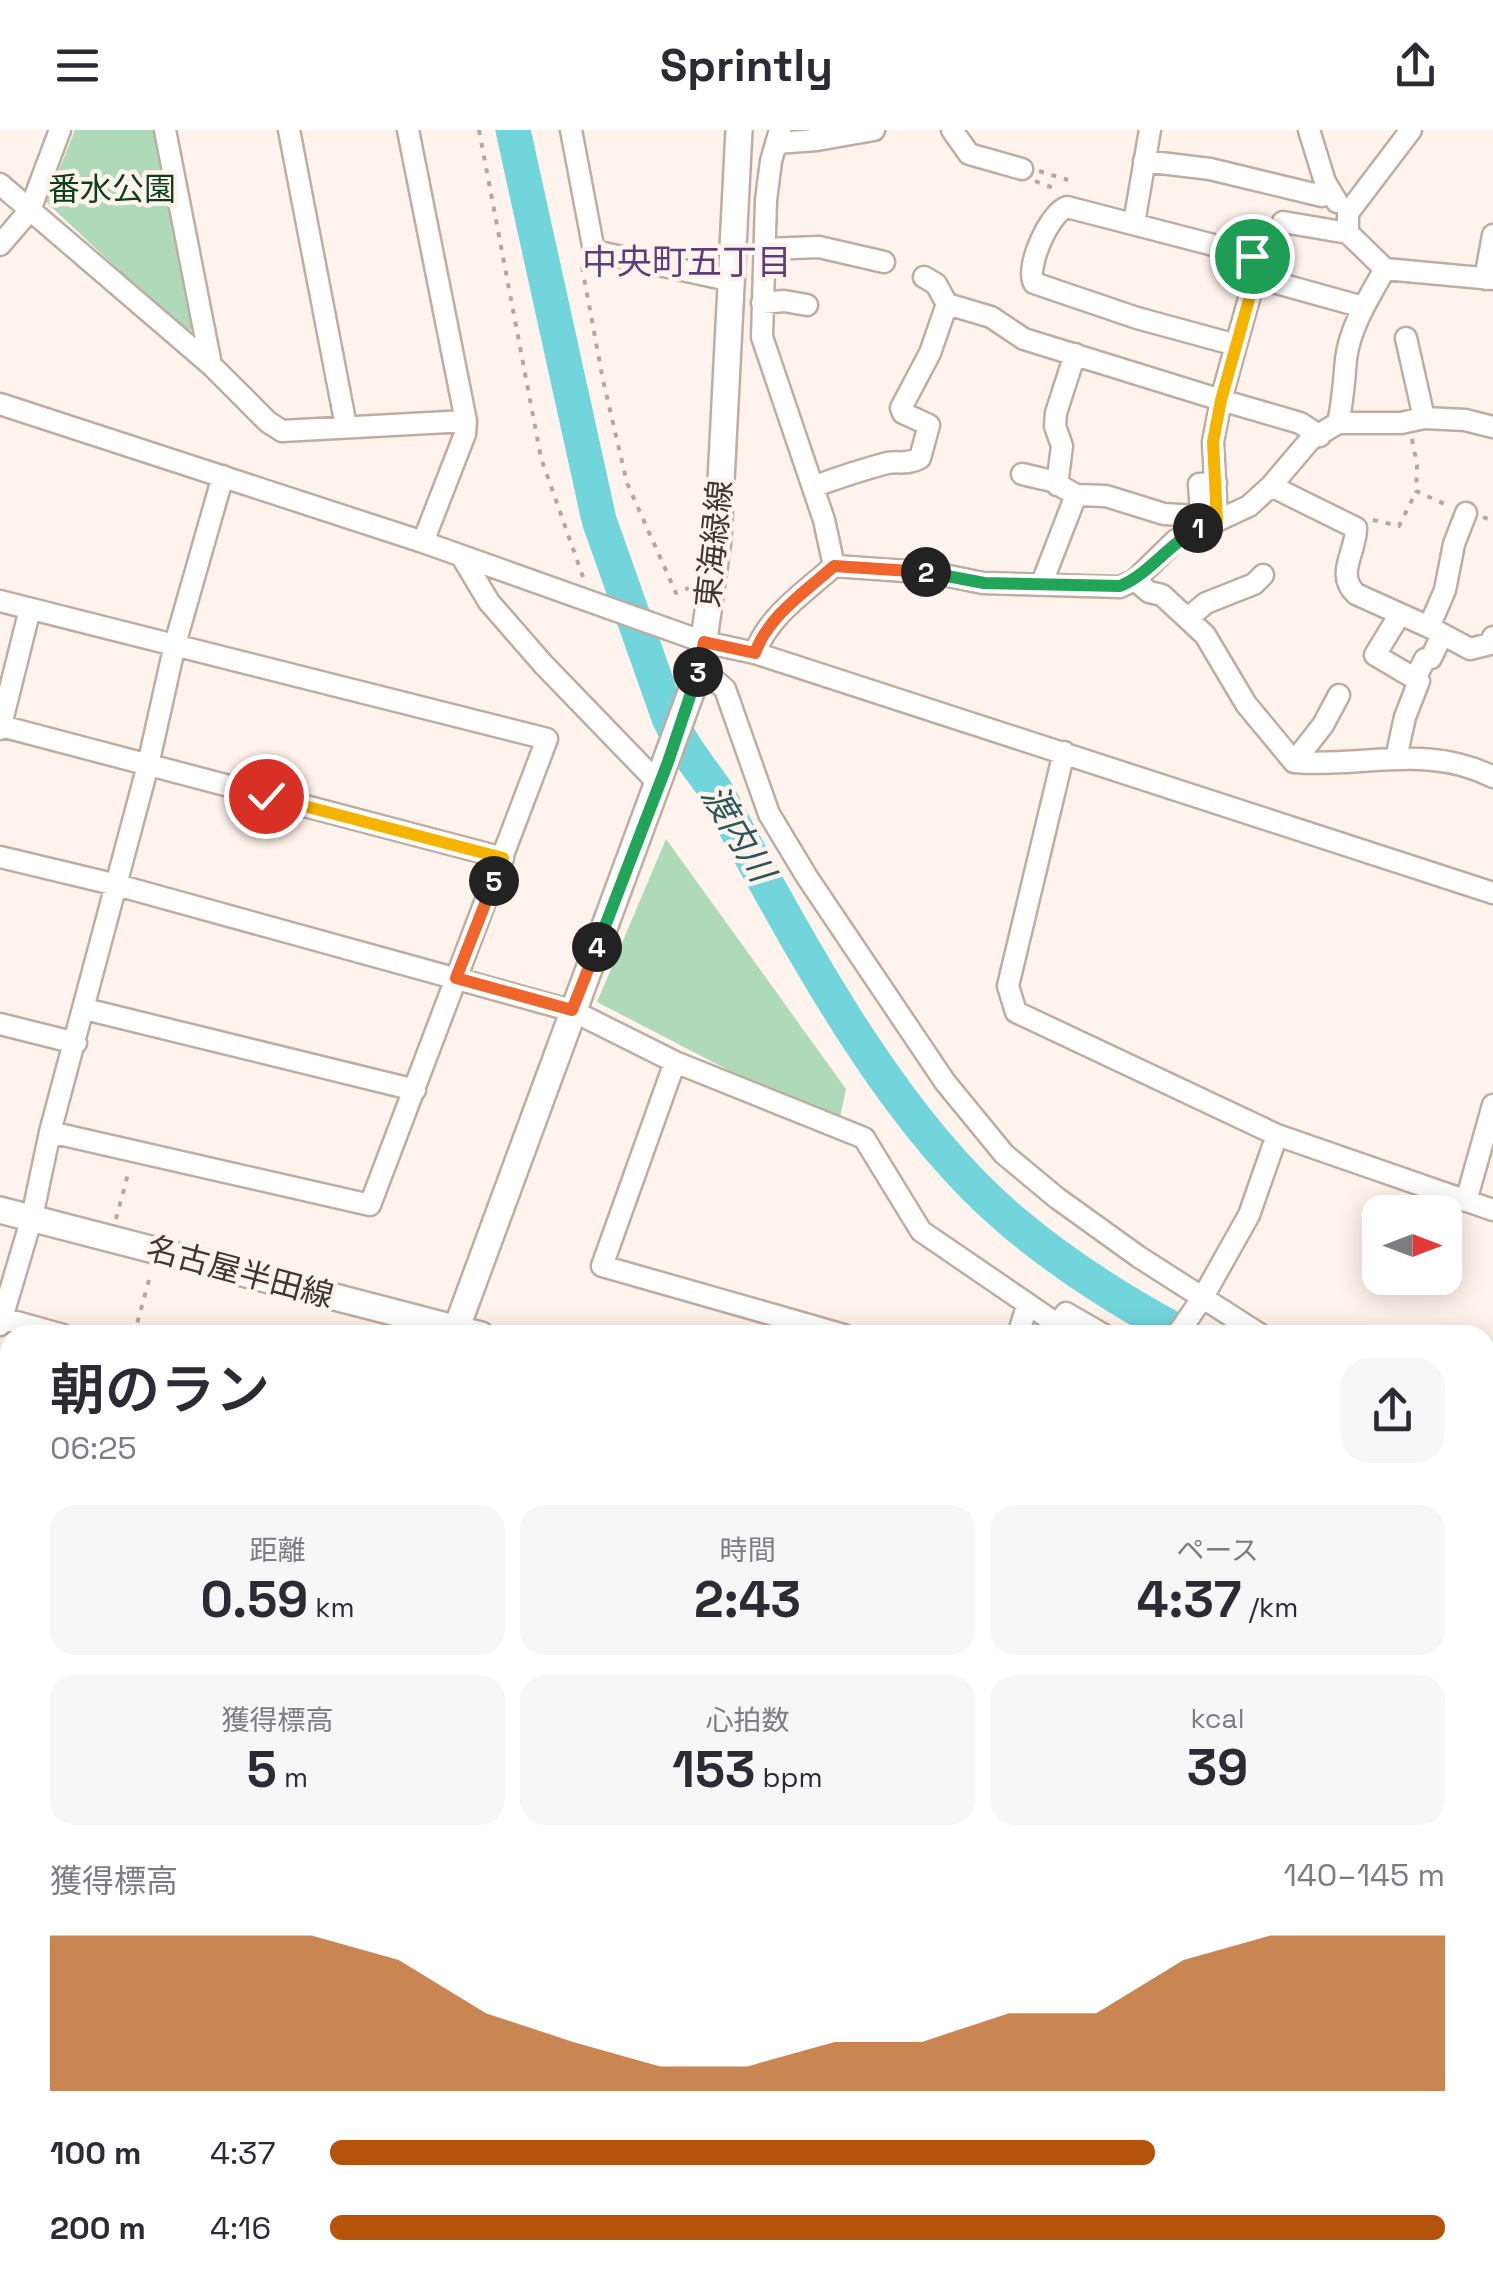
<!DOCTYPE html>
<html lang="ja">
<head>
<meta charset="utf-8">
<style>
	body { margin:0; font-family:"Space Grotesk","Noto Sans JP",sans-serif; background:#f7f7f7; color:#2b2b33; height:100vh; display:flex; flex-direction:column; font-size:38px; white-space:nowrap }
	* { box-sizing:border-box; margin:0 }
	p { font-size:32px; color:#7c7c81 }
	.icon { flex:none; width:55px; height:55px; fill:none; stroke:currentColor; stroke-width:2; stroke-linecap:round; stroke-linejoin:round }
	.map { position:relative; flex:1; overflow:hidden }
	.details { position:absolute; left:0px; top:1195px; width:1495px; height:962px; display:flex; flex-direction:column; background:#fff; border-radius:30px 30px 0 0; box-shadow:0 5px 25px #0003 }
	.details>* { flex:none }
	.needle { width:65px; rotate:90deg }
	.fabs { position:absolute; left:1362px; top:1065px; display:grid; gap:20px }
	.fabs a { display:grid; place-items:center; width:100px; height:100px; border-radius:20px; background:#fff; box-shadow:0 5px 25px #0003; font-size:50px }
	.pin { position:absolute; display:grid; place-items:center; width:85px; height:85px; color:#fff; margin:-42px; border:5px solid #fff; border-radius:50%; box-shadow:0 2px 10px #0007 }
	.km { position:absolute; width:50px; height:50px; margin:-25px; border-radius:50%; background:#222; color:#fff; font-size:28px; line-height:50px; text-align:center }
	.round { display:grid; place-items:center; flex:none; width:105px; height:105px; border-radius:30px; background:#f7f7f7 }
	.headline { display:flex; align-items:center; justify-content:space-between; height:170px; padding:0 50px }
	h1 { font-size:55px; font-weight:600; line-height:75px }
	.stats { display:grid; grid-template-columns:repeat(3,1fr); gap:15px; height:170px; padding:10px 50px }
	.stats div { display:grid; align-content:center; border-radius:25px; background:#f7f7f7; text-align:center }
	.stats b { font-size:50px; font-weight:600 }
	.stats small { font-size:28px; font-weight:400 }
	.stats p { font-size:28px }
	.chart { height:280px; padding:20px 50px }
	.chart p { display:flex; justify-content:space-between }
	.chart svg { width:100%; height:180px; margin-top:10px; fill:#b45309; opacity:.7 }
	ul { padding:0 50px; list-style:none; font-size:32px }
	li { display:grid; grid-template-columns:160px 120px 1fr; align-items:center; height:75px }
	li i { height:25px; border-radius:12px; background:#b45309 }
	header { display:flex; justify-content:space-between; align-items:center; height:130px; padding:0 50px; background:#fff; font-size:45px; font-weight:600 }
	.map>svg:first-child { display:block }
	.green { fill:#aedaba }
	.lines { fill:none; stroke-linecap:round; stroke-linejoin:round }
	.river { stroke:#72d5dc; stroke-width:35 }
	.minor-casing { stroke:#bfada2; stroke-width:25 }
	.major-casing { stroke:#bfada2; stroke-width:30 }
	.path { stroke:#b2a8a2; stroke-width:4; stroke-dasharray:5 8; stroke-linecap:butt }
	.minor { stroke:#fff; stroke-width:20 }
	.major { stroke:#fff; stroke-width:25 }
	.split-1-casing { stroke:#fff; stroke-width:20 }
	.split-2-casing { stroke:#fff; stroke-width:20 }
	.split-3-casing { stroke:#fff; stroke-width:20 }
	.split-4-casing { stroke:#fff; stroke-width:20 }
	.split-5-casing { stroke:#fff; stroke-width:20 }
	.split-6-casing { stroke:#fff; stroke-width:20 }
	.split-1 { stroke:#f5b400; stroke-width:12 }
	.split-2 { stroke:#22a559; stroke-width:12 }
	.split-3 { stroke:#f0652b; stroke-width:12 }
	.split-4 { stroke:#22a559; stroke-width:12 }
	.split-5 { stroke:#f0652b; stroke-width:12 }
	.split-6 { stroke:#f5b400; stroke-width:12 }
	.labels { text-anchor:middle; stroke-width:9; stroke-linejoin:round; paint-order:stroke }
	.park-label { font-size:32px; fill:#0c3f22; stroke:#fff4ed }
	.street-label { font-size:32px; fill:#3e3732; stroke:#fff4ed }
	.neighbourhood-label { font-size:35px; fill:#5d3e7a; stroke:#fff4ed }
	.water-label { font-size:35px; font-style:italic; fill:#2b575a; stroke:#fff4ed }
</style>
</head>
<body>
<header><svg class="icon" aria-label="menu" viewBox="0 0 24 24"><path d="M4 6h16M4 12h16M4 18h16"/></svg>Sprintly<svg class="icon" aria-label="share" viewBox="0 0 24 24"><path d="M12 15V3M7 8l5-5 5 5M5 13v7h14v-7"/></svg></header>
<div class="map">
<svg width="1493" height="2157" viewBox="0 0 1493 2157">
	<rect width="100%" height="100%" fill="#fff4ed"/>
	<!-- green -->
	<path class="green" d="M75,0H157L194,198L185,202L46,72Z
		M666,709L846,959L838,997L597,872Z"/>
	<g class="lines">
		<!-- river -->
		<path class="river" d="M513,0L599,390L669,588C681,615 697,634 714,658C723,672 731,689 739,704C811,835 898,996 1013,1092C1065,1136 1124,1173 1184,1205
			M1485,1366L1493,1370"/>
		<!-- minor casing -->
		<g class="minor-casing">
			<path id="minor" d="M165,0L211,235
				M289,0L346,296
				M408,0L466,291L465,304L423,412
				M571,0L594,121L733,151
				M780,0L771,31L766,70L762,207L824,390L834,436
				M819,0L817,10L874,0
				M952,0L969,24L1022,39
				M1309,0L1325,52L1337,72
				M776,13L817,10
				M1144,31L1210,39L1322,66L1331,63
				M0,54L211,235L268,292L282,301L466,291
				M1067,77L1252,125L1258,137L1236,215L1137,188L1034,153C1025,137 1050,82 1067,77Z
				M1283,92L1348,103
				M1134,93L1150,0
				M0,115L30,80L60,0
				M764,119L819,117L884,132
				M1385,139L1493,149
				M1255,147L1363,177
				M1485,149L1493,105
				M762,173L784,171L807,175
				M947,174L991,187L1024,209L1221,270L1213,312L1217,390
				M1406,208L1424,288
				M1236,215L1221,270L1300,293L1320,306
				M0,274L423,412L704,512L755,523L1493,763
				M1338,293C1343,271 1344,251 1346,229C1350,197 1369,167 1385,139L1348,103V83L1411,0
				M1022,344L1052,351L1076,365L1106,366L1164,384L1197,386L1201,382L1199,354L1216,353
				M1057,355L1062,316L1055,296L1056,283L1075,224
				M1271,356L1356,398C1356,423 1335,444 1356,464L1429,497L1445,460L1454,414L1466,383
				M813,357C837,348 861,340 887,333C899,331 908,335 920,328L929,295L903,283L901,278L930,223L947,174L936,154L924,147
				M462,427L489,472L543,534L659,654
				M1135,450L1149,462L1162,465L1205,505L1246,574L1294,632C1363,638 1427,613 1493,647
				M1045,455V445L1076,365
				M0,471L547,609L370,1075L50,1002
				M1188,488L1206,473L1254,454L1263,445
				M1429,497L1470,519L1490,514L1493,507
				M755,523C768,486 806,461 834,436L934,443L983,453L1120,457L1135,450L1176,410L1249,376L1271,356L1310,310L1338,293H1401L1424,288L1465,290L1493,297
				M700,538L725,559L769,684L807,747L945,952L1004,1024L1057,1068L1139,1127L1261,1205
				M1416,547L1425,529L1431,528L1442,505
				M1,596L503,728
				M0,599L30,479
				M1064,622L1008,856L1016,882L1277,1005L1493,1080
				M1396,628L1405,587L1419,551L1375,525L1400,484
				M1294,632L1323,595L1339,565
				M0,727L117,755L573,881L675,932L864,1008L921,1101L1073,1205
				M85,879L415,960
				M0,894L76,913
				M675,932L602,1136L844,1205
				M1466,1071L1493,975
				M2,1188L63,1205
				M0,1195L32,1087L50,1002L148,635L175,514L223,346
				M1057,1196L1066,1183L1104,1205
				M1018,1205L1027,1176
				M1177,1205L1203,1167L1249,1085L1277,1005
				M1485,1318L1493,1322
				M1485,1401L1493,1404
				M0,1442L7,1418
				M1485,1617L1493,1619
				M0,1662L10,1661
				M1485,1666L1493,1634
				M1485,1932L1493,1901
				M0,1938L5,1906
				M1485,1951L1493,1954
				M1485,2098L1493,2095
				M415,2148L417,2157
				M2,2157L11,2148
				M529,2157L530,2148
				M848,2157L854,2148
				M1052,2157L1057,2148
				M1088,2157L1103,2155
				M1302,2157L1306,2148
				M1403,2157L1407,2148"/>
		</g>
		<!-- major casing -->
		<g class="major-casing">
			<path id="major" d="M0,1080L481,1205
				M454,1205L700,538L718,410L739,0
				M1485,1472L1493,1474
				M962,2148L968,2157"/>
		</g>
		<!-- path -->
		<path class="path" d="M479,0L541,328L583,447
			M1039,41L1068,50
			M1035,51L1059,60
			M582,137L603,250L627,353L676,463L689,458
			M1412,309L1417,335L1416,361L1451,377
			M1483,387L1493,391
			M1373,390L1399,396L1416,362
			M116,1089L129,1040
			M134,1205L149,1150"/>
		<!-- minor -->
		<use href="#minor" class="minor"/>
		<!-- major -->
		<use href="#major" class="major"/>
	</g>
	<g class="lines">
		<!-- split-1 casing -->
		<g class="split-1-casing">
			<path id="split-1" d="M1198,398L1217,390L1213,312L1221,270L1258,137L1252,126"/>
		</g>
		<!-- split-2 casing -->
		<g class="split-2-casing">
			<path id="split-2" d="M926,442L984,453L1120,456C1149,444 1169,414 1198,398"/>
		</g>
		<!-- split-3 casing -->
		<g class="split-3-casing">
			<path id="split-3" d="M698,542L704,512L755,523C768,486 806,461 834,436L926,442"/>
		</g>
		<!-- split-4 casing -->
		<g class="split-4-casing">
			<path id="split-4" d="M597,817L668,632L698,542"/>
		</g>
		<!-- split-5 casing -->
		<g class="split-5-casing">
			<path id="split-5" d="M494,751L456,848L572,880L597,817"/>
		</g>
		<!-- split-6 casing -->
		<g class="split-6-casing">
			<path id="split-6" d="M266,666L503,728L494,751"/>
		</g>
		<!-- split-1 -->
		<use href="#split-1" class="split-1"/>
		<!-- split-2 -->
		<use href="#split-2" class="split-2"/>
		<!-- split-3 -->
		<use href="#split-3" class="split-3"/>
		<!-- split-4 -->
		<use href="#split-4" class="split-4"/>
		<!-- split-5 -->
		<use href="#split-5" class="split-5"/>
		<!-- split-6 -->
		<use href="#split-6" class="split-6"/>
	</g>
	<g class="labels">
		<!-- park labels -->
		<g class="park-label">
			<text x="112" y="70">番水公園</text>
		</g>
		<!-- street labels -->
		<g class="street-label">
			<text transform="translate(714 414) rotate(-84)" y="11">東海緑線</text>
			<text transform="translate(240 1142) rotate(15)" y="11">名古屋半田線</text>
		</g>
		<!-- neighbourhood labels -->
		<g class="neighbourhood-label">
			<text x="687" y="144">中央町五丁目</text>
		</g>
		<!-- water labels -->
		<g class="water-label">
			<text transform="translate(738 703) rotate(59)" y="12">渡内川</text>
		</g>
	</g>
</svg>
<div class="fabs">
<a><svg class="needle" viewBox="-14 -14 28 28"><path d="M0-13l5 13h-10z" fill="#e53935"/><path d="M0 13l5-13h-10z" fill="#7c7c81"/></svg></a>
</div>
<div class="pin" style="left:1252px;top:126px;background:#1e9e55"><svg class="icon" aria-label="arrive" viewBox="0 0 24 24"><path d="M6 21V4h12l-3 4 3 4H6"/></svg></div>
<div class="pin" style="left:266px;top:666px;background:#d93025"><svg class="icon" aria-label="check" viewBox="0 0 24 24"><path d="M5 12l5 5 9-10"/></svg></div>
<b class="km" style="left:1198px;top:398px">1</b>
<b class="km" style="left:926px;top:442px">2</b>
<b class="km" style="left:698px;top:542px">3</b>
<b class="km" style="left:597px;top:817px">4</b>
<b class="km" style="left:494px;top:751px">5</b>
<section class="details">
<div class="headline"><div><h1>朝のラン</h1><p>06:25</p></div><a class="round"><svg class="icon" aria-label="share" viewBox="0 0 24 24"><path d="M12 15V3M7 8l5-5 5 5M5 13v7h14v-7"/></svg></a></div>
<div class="stats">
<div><p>距離</p><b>0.59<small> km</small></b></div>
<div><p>時間</p><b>2:43</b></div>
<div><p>ペース</p><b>4:37<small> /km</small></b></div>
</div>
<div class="stats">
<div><p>獲得標高</p><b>5<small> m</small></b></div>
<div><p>心拍数</p><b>153<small> bpm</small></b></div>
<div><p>kcal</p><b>39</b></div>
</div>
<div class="chart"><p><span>獲得標高</span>140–145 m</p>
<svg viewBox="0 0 160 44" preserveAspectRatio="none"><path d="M0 44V6L10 6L20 6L30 6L40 12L50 25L60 32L70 38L80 38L90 32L100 32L110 25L120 25L130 12L140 6L150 6L160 6V44z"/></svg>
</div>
<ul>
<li><b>100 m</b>4:37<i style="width:74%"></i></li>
<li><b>200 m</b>4:16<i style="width:100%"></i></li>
</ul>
</section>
</div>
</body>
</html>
